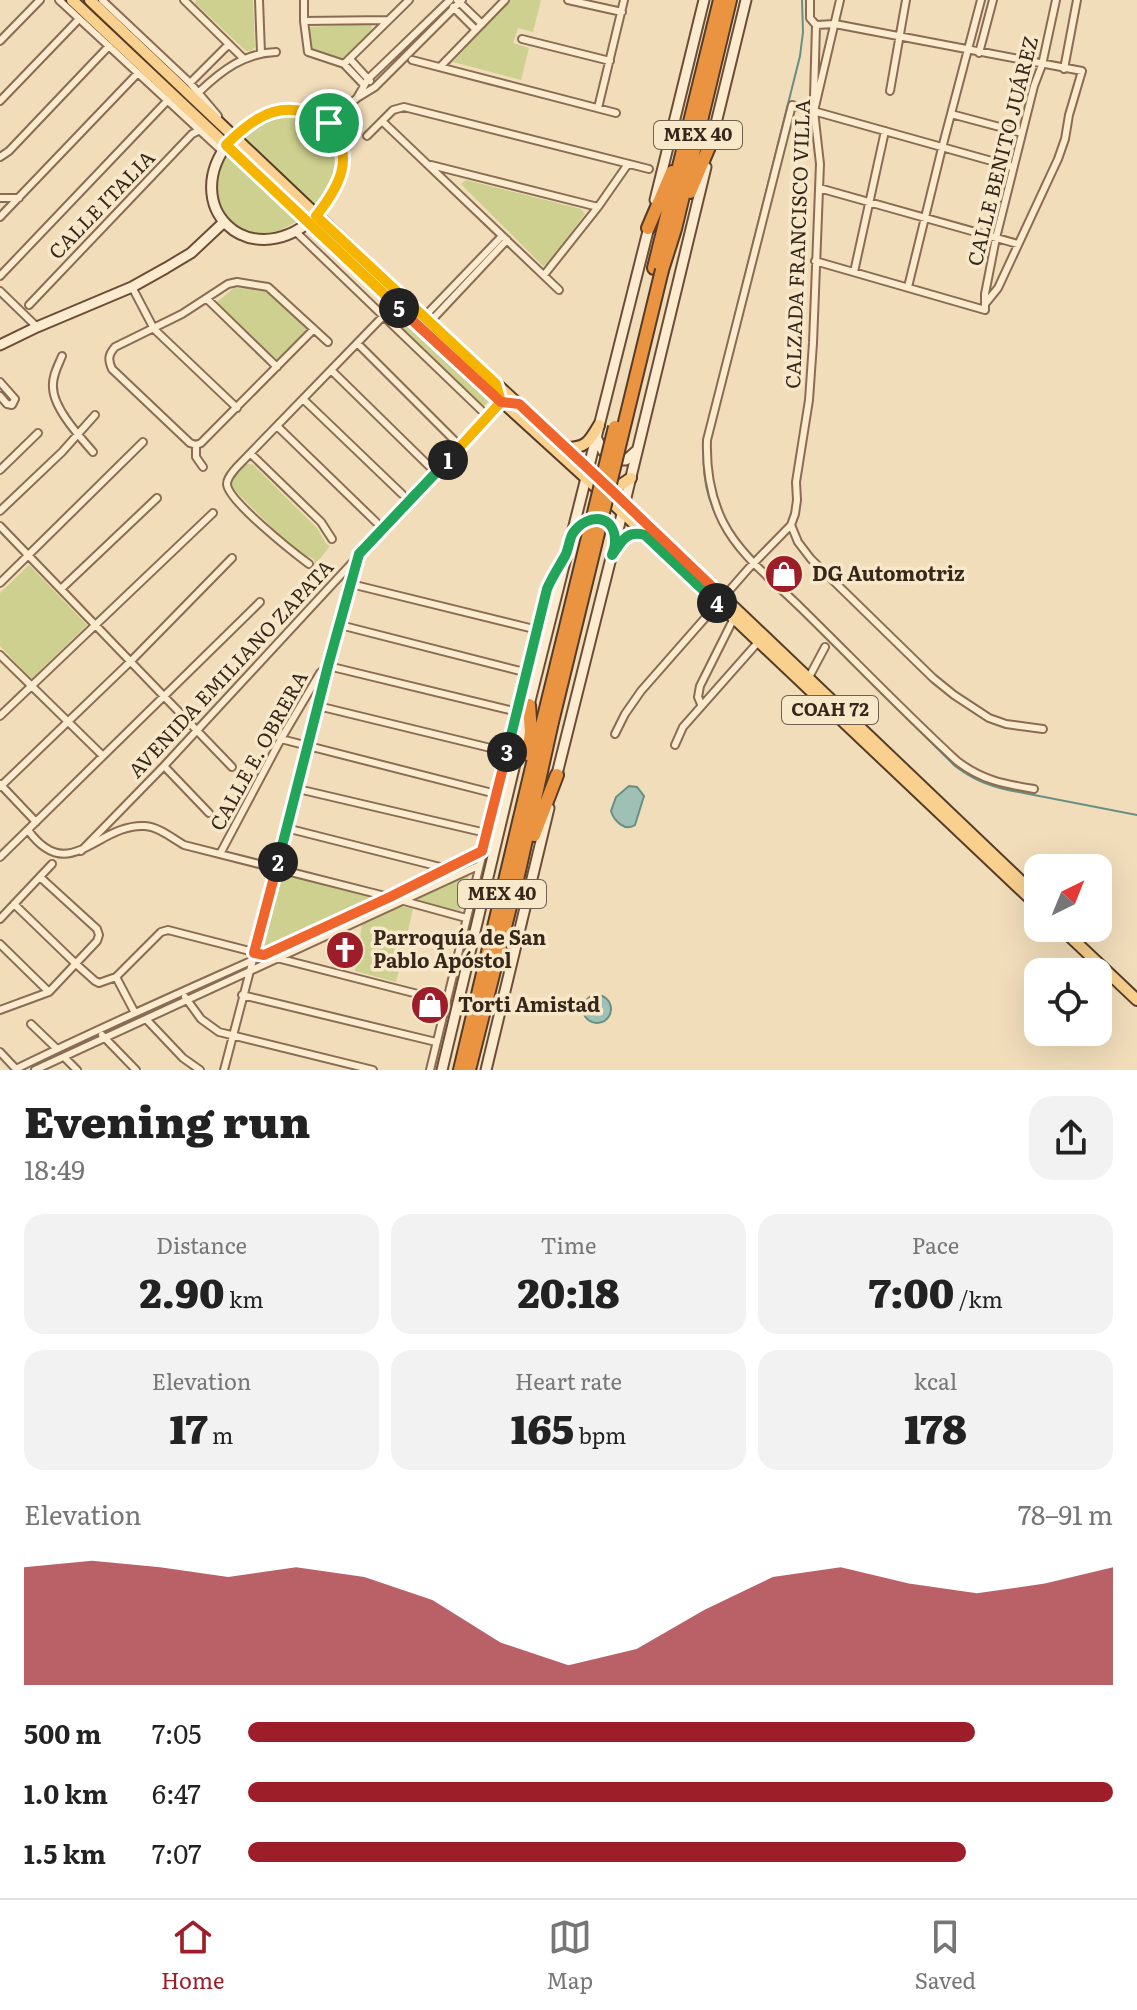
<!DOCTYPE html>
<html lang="en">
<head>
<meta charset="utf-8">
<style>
	body { margin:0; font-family:Literata,serif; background:#f2f2f2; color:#222; height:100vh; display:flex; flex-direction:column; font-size:30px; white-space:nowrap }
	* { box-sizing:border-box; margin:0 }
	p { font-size:26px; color:#767676 }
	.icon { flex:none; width:44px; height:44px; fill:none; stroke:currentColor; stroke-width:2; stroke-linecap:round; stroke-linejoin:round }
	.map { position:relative; height:1070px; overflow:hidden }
	.drawer { display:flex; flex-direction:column; background:#fff; flex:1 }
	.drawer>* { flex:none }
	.needle { width:52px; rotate:43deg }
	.controls { position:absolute; left:1024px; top:854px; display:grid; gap:16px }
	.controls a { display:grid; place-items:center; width:88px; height:88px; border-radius:16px; background:#fff; box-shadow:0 8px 32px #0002; font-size:40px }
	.pin { position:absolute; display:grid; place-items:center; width:68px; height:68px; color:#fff; margin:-34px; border:4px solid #fff; border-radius:50%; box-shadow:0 2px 8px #0007 }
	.km { position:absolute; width:40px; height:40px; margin:-20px; border-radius:50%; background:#222; color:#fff; font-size:22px; line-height:40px; text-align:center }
	.round { display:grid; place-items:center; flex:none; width:84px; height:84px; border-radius:24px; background:#f2f2f2 }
	.summary { display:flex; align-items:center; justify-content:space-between; height:136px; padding:0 24px }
	h1 { font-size:44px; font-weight:800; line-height:60px }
	.metrics { display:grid; grid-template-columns:repeat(3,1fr); gap:12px; height:136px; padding:8px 24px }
	.metrics div { display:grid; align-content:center; border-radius:20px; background:#f2f2f2; text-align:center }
	.metrics b { font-size:40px; font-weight:800 }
	.metrics small { font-size:22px; font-weight:400 }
	.metrics p { font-size:22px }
	.chart { height:224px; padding:16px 24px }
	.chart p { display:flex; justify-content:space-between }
	.chart svg { width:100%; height:144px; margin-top:8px; fill:#9d1e28; opacity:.7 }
	ul { padding:0 24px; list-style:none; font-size:26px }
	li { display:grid; grid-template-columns:128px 96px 1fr; align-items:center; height:60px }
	li i { height:20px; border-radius:10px; background:#9d1e28 }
	.tabs { display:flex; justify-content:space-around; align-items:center; height:112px; border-top:2px solid #e0e0e0; background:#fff; font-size:22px; color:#767676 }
	.tabs a { display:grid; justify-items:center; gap:4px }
	.tabs .on { color:#9d1e28 }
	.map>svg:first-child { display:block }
	.green { fill:#cdd08e }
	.water { fill:#9fc1b5; stroke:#668f82; stroke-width:2 }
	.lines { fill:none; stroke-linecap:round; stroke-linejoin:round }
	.stream { stroke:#668f82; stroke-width:2 }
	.street-casing { stroke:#896c53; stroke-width:10 }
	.secondary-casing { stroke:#6b4d37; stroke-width:13 }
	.primary-casing { stroke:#563b28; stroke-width:14 }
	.highway-casing { stroke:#563b28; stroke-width:16 }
	.street { stroke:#fcebce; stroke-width:6 }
	.secondary { stroke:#fcebce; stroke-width:9 }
	.primary { stroke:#f9d08d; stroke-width:10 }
	.highway { stroke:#ea9441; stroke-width:12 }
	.highway-bridge-casing { stroke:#563b28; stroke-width:16; stroke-linecap:butt }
	.highway-bridge { stroke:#ea9441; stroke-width:12 }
	.split-1-casing { stroke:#fff; stroke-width:16 }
	.split-2-casing { stroke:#fff; stroke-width:16 }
	.split-3-casing { stroke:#fff; stroke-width:16 }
	.split-4-casing { stroke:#fff; stroke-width:16 }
	.split-5-casing { stroke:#fff; stroke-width:16 }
	.split-6-casing { stroke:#fff; stroke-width:16 }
	.split-1 { stroke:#f5b400; stroke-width:10 }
	.split-2 { stroke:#22a559; stroke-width:10 }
	.split-3 { stroke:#f0652b; stroke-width:10 }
	.split-4 { stroke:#22a559; stroke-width:10 }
	.split-5 { stroke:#f0652b; stroke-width:10 }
	.split-6 { stroke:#f5b400; stroke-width:10 }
	.labels { text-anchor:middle; stroke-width:7; stroke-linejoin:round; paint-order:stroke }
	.shield { fill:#f8e8ca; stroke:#71604f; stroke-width:2 }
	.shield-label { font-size:18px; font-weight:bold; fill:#37261a }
	.street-label { font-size:20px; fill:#37261a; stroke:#f8e8ca }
	.poi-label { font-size:20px; font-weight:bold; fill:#37261a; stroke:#f8e8ca; text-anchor:start }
</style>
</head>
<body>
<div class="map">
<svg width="1137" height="1070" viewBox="0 0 1137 1070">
	<rect width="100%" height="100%" fill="#f1ddba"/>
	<!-- green -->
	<path class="green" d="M196,0H253L255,47L251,51H246L195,3Z
		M510,0H541L533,32L518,28L513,43L529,48L521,80L453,62Z
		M372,24L371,32L340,61L310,49L309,27Z
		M289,116C295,117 302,118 307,120C317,124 323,132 329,141C359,190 263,269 228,217C221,206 216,196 217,183C220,157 247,128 271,119C276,117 283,117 289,116Z
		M466,180L581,209L585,214L548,263L543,266L461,184Z
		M234,288L267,290L309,329L278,362L217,302Z
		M395,312L490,400L483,407L389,318Z
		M247,464H252L317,528L326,544L330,546L315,565L314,559L296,551L231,487C233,477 239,471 247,464Z
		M29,565L87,625L31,679L0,646V593Z
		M280,873L369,896L371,898L261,948L260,946Z
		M469,874L460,911L415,899Z
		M401,906L413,909L396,982L355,971L362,925Z"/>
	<!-- water -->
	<path class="water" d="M629,786L637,787L644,796L635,825C625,832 614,821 611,811L616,797Z
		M583 1009a14 14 0 1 1 28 0a14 14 0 1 1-28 0Z"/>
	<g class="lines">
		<!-- stream -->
		<path class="stream" d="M707,427L800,56L803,32L802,0
			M704,449C702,474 707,502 721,524
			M791,603L955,766C972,779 987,785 1008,790L1137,815"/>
		<!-- street casing -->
		<g class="street-casing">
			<path id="street" d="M59,0L222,151
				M102,0L190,83L218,116
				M184,0L244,59
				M259,0L261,53
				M304,0V21L308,52L344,64L364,85
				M457,0L482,24
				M568,0L622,12
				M810,0V18L816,25L835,24L1082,71L1069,115L1065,139L1058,159L998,288L985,304
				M453,7L476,30
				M304,21L388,20
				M522,39L610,61
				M0,41L40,0
				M979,53L993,0
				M350,59L370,81
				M412,60L616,113
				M344,64L409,0
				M440,67L505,0
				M1064,69L1077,0
				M190,83L229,44
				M890,91L906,0
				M199,92C221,71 244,53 276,52
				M814,97L816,25
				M357,98L368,79L450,0
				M0,101L79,19
				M598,108L624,0
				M951,114L1022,133
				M382,121L559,290
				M329,123L357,98L375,87L462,0
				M367,136L393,110L404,107L649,169
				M234,137C245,128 256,117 269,112C307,99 349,126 342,167C339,187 328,201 316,216
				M0,157L9,151L109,46
				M431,165L598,207
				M1013,167L792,105L707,440C706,470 710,496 723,522C740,556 775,582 801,608C853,659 904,712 957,761C982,780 1003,784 1034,789
				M819,188L1018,244
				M0,198H19
				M0,217L138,73
				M296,232L481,410
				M815,261L985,310V294L996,238L1034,86L1042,65L1056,0
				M854,272L885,131
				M544,275L598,207L628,164
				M0,276L168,100
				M132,287L154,329L237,408
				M908,287L942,148L981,0
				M0,291L37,327
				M207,299L277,367
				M29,305L192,134L200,130
				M424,317L502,236
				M430,322L507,240
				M358,344L454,440
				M62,356C58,366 52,376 53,387C53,408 80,437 93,452
				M331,370L429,466
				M0,382L15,399L12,405L7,404L0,396
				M303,399L402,494
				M277,426L376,522
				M196,445L190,443L112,369C108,360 108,355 115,347L182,314L228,284L237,282L268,287L328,342
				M196,445L201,443L314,329
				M196,445V457L203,467
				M251,454L321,522L332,539
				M0,470L38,433
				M0,511L62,452L95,415
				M791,525L798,542L811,559L933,678L954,695L989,718L1006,724L1043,729
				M0,526L232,767
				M309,564C294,553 227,500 227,484C227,478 232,473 236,468L395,304
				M0,583L143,442
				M351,584L538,630
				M61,589L157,498
				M340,625L528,673
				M0,655L103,756
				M808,679L825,647
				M701,704L698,697L700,686L735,616
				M318,706L507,752
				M0,716L213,513
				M615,734L625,714L641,691L749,568L791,525L795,514L797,500L796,482L809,400L813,343L820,164L814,111L840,0
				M281,739L496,794
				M675,745L683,727L760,640
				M164,766L209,813
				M0,784L36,822
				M0,787L131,661L232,558
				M298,789L486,833
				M286,828L448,869
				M28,830C69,887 98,823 145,826C159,827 172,838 184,845L389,897
				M81,851L164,766L501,402
				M220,854L281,739L320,673L328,666L518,712
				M0,857L260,602
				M404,901L466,918
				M14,904L76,964L95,981L99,983L116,977L161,932L168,930L445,1001
				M0,919L52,864
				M0,944L49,992
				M116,977L135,1013
				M242,995L436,1042
				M185,997L201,1019L219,1032L373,1070
				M0,1010L49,992L97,941L99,935L97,929L40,877
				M146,1019L183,1058L200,1070
				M31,1024L57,1049
				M102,1035L136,1070
				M0,1052L17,1070
				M64,1057L77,1070
				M16,1069C170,993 330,931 482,851
				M35,1070L478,866
				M224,1070L309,746L328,666L359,555
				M430,1070L547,589L555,571L562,560"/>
		</g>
		<!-- secondary casing -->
		<g class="secondary-casing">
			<path id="secondary" d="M229,142C179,205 246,274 312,220
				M710,148L746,0
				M655,200L704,0
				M0,345L37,327L132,287L166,268L191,253L224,222
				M596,437L603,451L612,460H626L636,451
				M572,534C590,517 605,507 615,538
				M556,778L622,514L706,167
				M482,851L488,843L498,815
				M442,1070L529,705L650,223
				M486,1070L549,808"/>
		</g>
		<!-- primary casing -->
		<g class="primary-casing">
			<path id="primary" d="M72,0L395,304L586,478L1038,906
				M90,0L424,317L610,489L1022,882
				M566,448C586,448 589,442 599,425
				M610,489L619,486L631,478
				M612,555C621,542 627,530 644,535
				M1061,928L1137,1000"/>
		</g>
		<!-- highway casing -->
		<g class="highway-casing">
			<path id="highway" d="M690,192L711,142
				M648,228L672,172
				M654,268L720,0
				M662,270L675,229L730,0
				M528,754L531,732L529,705
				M534,835L557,775
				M460,1070L544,717
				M469,1070L519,871L552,722"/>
		</g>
		<!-- street -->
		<use href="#street" class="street"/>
		<!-- secondary -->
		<use href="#secondary" class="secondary"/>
		<!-- primary -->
		<use href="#primary" class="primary"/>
		<!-- highway -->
		<use href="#highway" class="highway"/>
		<!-- highway-bridge casing -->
		<g class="highway-bridge-casing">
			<path id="highway-bridge" d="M544,717L615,427
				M552,722L662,270"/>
		</g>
		<!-- highway-bridge -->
		<use href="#highway-bridge" class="highway-bridge"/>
	</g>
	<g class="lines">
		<!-- split-1 casing -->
		<g class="split-1-casing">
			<path id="split-1" d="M329,123C356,156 340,186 316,216L496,384L501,402L448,460"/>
		</g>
		<!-- split-2 casing -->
		<g class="split-2-casing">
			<path id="split-2" d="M278,862L328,666L359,554L448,460"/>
		</g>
		<!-- split-3 casing -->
		<g class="split-3-casing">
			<path id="split-3" d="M278,862L254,953L264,955L390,897L482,851L507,752"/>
		</g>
		<!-- split-4 casing -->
		<g class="split-4-casing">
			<path id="split-4" d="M507,752L547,589C552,577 559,567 565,556C569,549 569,539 573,533C588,512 616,514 615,543C615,547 613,551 612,555C622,541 626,530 645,535L717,603"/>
		</g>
		<!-- split-5 casing -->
		<g class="split-5-casing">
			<path id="split-5" d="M399,308L501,402L519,404L610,489L724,598L718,604L717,603"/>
		</g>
		<!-- split-6 casing -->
		<g class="split-6-casing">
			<path id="split-6" d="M329,123C287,97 258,112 226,145L399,308"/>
		</g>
		<!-- split-1 -->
		<use href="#split-1" class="split-1"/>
		<!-- split-2 -->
		<use href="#split-2" class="split-2"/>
		<!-- split-3 -->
		<use href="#split-3" class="split-3"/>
		<!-- split-4 -->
		<use href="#split-4" class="split-4"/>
		<!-- split-5 -->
		<use href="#split-5" class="split-5"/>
		<!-- split-6 -->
		<use href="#split-6" class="split-6"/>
	</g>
	<!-- icons -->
	<defs>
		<g id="shop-disc" transform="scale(2)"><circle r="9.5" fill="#9d1e28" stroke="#f8e8ca"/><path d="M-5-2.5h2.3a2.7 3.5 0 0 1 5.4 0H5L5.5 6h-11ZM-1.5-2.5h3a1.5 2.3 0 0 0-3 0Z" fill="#fff"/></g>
		<g id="church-disc" transform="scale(2)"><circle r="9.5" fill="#9d1e28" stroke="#f8e8ca"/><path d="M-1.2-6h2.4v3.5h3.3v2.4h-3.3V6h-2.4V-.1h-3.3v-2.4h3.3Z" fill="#fff"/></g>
	</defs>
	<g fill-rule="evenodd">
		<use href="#shop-disc" x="784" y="574"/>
		<use href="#church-disc" x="345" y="950"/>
		<use href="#shop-disc" x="430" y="1005"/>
	</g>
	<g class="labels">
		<!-- shield labels -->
		<g class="shield">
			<rect x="654" y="121" width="88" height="28" rx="6"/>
			<rect x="782" y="696" width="96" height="28" rx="6"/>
			<rect x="458" y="880" width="88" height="28" rx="6"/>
		</g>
		<g class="shield-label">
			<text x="698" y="141">MEX 40</text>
			<text x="830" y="716">COAH 72</text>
			<text x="502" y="900">MEX 40</text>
		</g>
		<!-- street labels -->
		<g class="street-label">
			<text transform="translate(1003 151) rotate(-76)" y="7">CALLE BENITO JUÁREZ</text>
			<text transform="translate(102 205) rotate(-46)" y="7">CALLE ITALIA</text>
			<text transform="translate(798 244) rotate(-88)" y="7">CALZADA FRANCISCO VILLA</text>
			<text transform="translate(231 669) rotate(-47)" y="7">AVENIDA EMILIANO ZAPATA</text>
			<text transform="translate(259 751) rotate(-61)" y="7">CALLE E. OBRERA</text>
		</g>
		<!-- poi labels -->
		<g class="poi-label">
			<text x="812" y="581">DG Automotriz</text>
			<text x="373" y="945">Parroquía de San<tspan x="373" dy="23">Pablo Apóstol</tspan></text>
			<text x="458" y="1012">Torti Amistad</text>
		</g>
	</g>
</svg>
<div class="controls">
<a><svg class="needle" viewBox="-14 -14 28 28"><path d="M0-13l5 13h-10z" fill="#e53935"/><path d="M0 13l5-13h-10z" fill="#767676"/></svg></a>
<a><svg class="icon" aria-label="locate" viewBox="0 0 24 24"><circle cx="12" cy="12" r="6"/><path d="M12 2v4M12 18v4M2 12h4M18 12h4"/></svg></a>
</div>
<div class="pin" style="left:329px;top:123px;background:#1e9e55"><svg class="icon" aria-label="arrive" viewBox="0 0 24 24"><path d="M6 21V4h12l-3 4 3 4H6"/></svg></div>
<b class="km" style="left:448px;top:460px">1</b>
<b class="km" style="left:278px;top:862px">2</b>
<b class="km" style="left:507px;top:752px">3</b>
<b class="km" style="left:717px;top:603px">4</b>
<b class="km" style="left:399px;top:308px">5</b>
</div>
<section class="drawer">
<div class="summary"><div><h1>Evening run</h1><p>18:49</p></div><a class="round"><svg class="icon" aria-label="share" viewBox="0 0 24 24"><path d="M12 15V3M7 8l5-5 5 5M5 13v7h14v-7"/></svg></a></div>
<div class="metrics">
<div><p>Distance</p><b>2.90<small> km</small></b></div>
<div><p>Time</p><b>20:18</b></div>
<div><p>Pace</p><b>7:00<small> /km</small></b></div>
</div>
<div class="metrics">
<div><p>Elevation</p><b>17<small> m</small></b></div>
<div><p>Heart rate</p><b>165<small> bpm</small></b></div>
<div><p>kcal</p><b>178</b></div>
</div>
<div class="chart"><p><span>Elevation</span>78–91 m</p>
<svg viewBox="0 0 160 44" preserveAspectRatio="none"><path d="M0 44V8L10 6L20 8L30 11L40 8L50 11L60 18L70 31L80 38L90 33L100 21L110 11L120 8L130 13L140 16L150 13L160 8V44z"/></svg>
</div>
<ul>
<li><b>500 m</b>7:05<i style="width:84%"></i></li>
<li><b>1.0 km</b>6:47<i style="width:100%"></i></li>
<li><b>1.5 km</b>7:07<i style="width:83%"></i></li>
</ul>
</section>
<nav class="tabs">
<a class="on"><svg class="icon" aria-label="home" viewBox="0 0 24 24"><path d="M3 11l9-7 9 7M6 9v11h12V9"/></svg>Home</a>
<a><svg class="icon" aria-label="map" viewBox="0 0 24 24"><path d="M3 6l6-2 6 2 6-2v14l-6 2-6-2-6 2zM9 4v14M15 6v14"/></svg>Map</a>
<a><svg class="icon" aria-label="saved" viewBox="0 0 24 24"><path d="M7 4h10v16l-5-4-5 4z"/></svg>Saved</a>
</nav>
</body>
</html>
